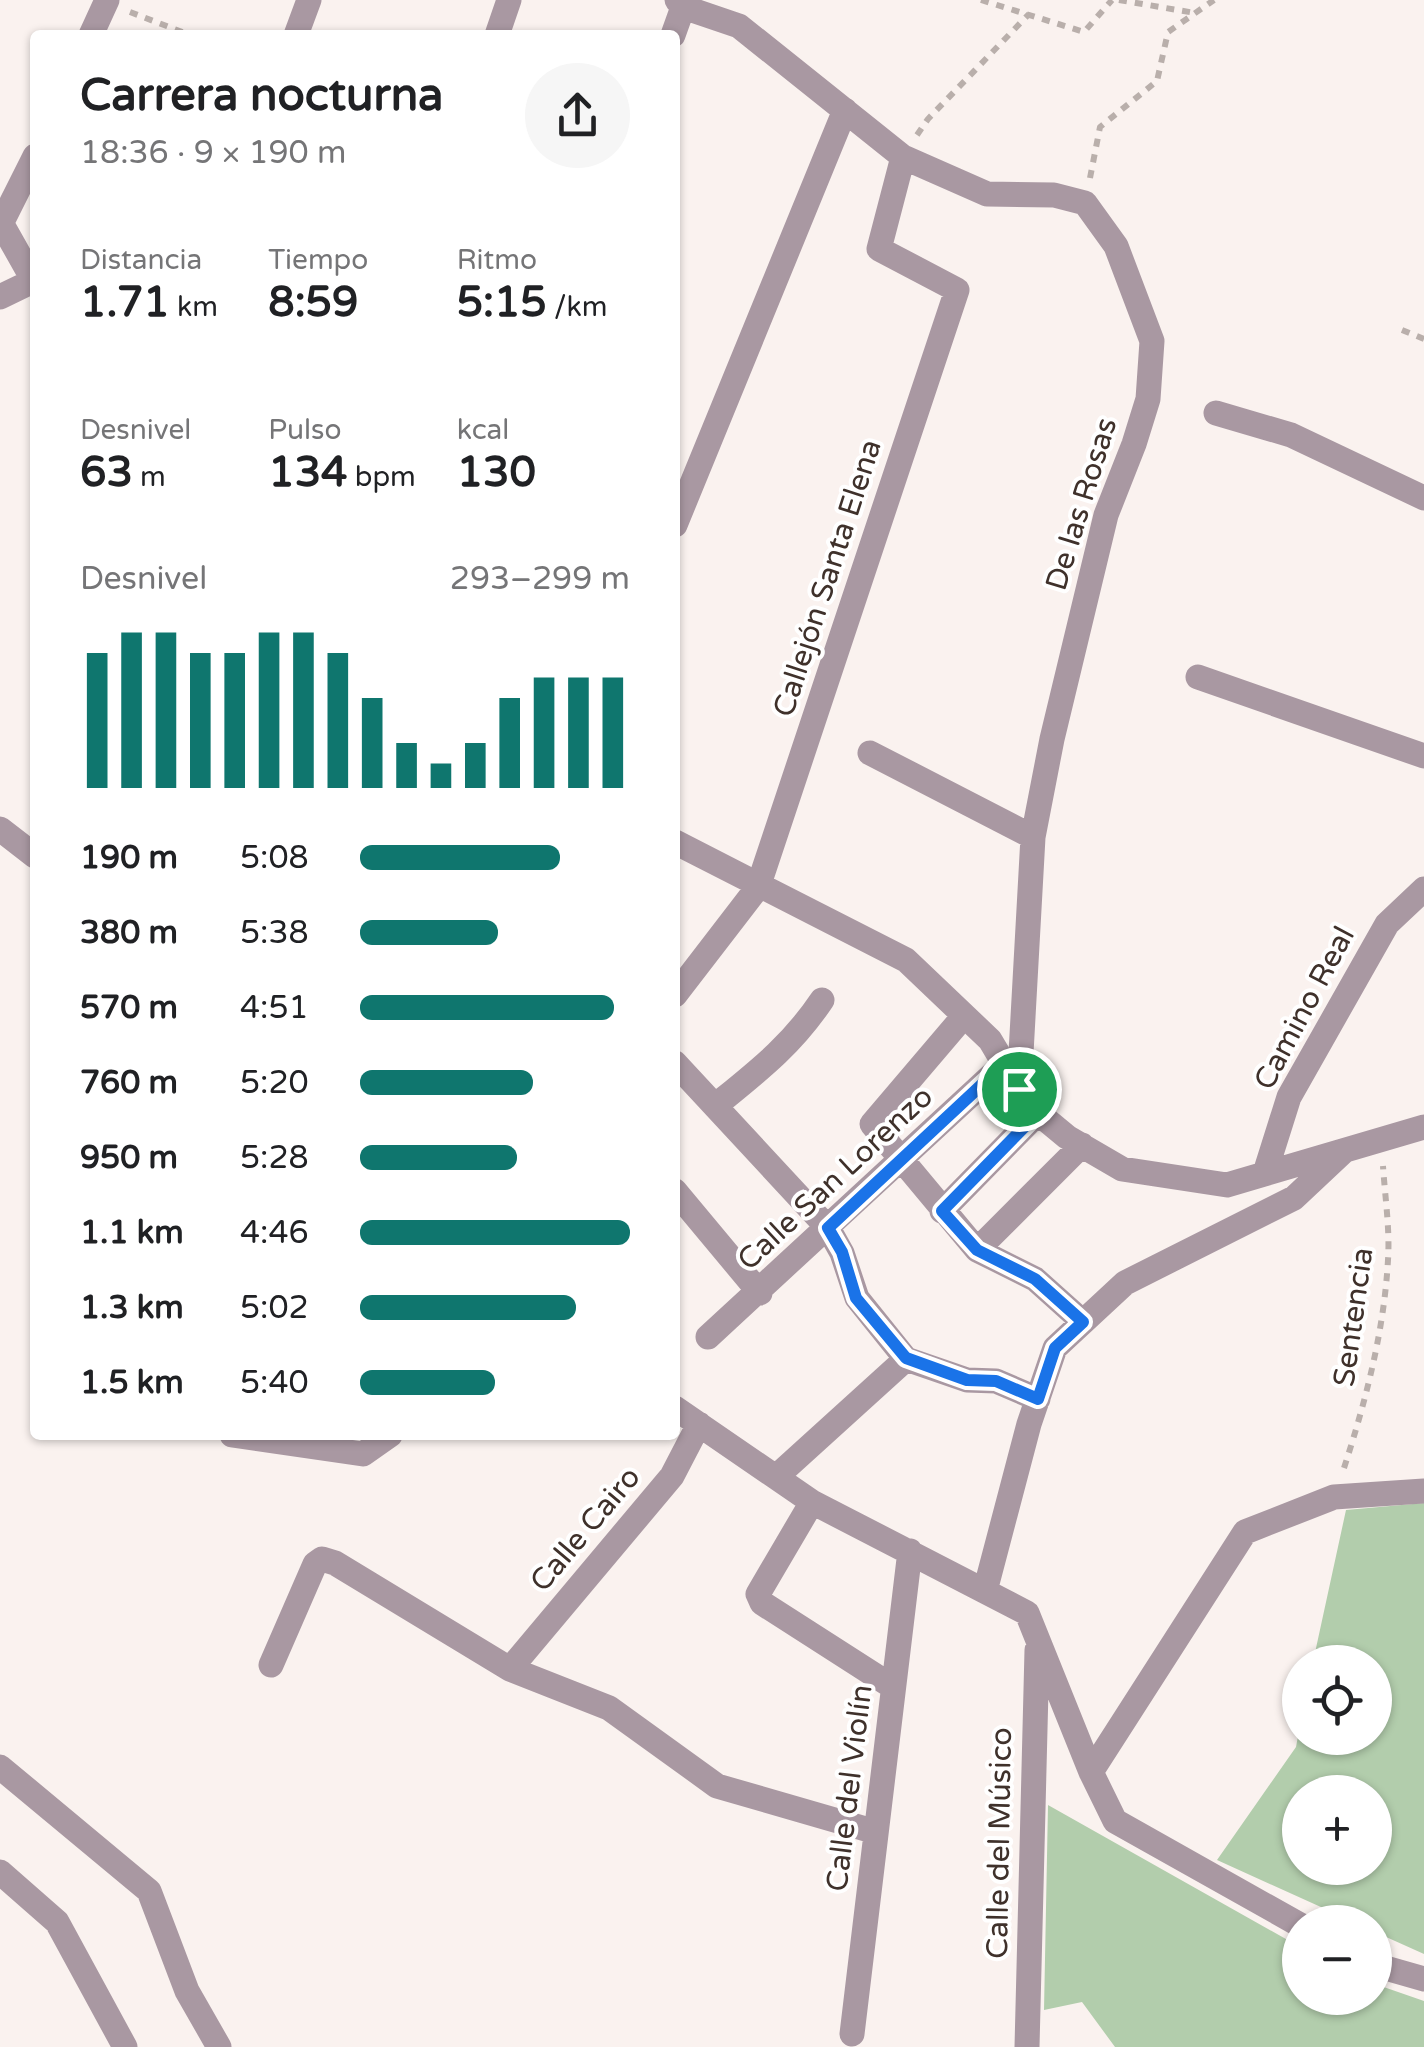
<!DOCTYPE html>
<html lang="es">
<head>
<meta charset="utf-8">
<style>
	body { margin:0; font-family:"Varela Round",sans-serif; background:#f6f6f6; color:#202124; height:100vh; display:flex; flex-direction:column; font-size:38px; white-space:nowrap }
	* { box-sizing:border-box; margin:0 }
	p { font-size:32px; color:#757577 }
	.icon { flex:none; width:55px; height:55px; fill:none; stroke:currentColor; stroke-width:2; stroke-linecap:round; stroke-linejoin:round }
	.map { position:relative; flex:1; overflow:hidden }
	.side { position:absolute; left:30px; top:30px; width:650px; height:1410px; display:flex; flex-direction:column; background:#fff; border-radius:10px; box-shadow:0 2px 8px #0004 }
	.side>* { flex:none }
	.buttons { position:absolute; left:1282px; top:1645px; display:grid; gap:20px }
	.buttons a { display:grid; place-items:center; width:110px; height:110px; border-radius:50%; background:#fff; box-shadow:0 2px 8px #0004; font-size:50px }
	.pin { position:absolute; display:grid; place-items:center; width:85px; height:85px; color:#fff; margin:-42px; border:5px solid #fff; border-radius:50%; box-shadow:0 2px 10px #0007 }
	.round { display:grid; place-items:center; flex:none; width:105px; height:105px; border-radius:52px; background:#f6f6f6 }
	.head { display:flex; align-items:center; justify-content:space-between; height:170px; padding:0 50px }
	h1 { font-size:45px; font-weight:700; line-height:75px }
	.figures { display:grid; grid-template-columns:repeat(3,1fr); gap:15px; height:170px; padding:10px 50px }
	.figures div { display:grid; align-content:center }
	.figures b { font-size:42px; font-weight:700 }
	.figures small { font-size:28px; font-weight:400 }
	.figures p { font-size:28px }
	.chart { height:280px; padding:20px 50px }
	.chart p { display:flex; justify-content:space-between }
	.chart svg { width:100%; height:180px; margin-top:10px; stroke:#0f766e; stroke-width:6 }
	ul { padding:0 50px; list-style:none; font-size:32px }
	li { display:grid; grid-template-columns:160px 120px 1fr; align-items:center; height:75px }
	li i { height:25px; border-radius:12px; background:#0f766e }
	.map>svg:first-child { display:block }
	.green { fill:#b2cdac; fill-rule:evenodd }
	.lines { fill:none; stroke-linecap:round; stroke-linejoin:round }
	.path { stroke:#b9afab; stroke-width:6; stroke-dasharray:8 8; stroke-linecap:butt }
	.minor { stroke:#a998a2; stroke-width:25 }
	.route-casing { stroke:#fff; stroke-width:20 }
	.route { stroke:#1a73e8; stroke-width:12 }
	.labels { text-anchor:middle; stroke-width:8; stroke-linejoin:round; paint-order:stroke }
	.street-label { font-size:30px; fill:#3f312b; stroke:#fff }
</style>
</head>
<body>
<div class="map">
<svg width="1424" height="2047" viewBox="0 0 1424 2047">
	<rect width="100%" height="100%" fill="#faf2ef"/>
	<!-- green -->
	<path class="green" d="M1424,1503V1954L1375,1932V1922H1354L1217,1860L1296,1747L1300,1725V1738H1375V1662H1313L1346,1510ZM1300,1792H1375V1868H1300Z
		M1048,1805L1300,1947V1998H1375V1984L1424,2001V2047H1115L1082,2002L1044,2010Z"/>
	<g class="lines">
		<!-- path -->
		<path class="path" d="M981,0L1084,32L1112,0
			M1119,0L1195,13
			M130,12L190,35
			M917,135L928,119L1029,14
			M1090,178L1100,127L1157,81L1168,32L1214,0
			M1402,330L1424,339
			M1344,1468C1366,1400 1384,1331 1388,1260C1390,1229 1385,1197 1383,1166"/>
		<!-- minor -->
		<path class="minor" d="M677,0L683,7L739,26L903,157L987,194L1054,195L1085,203L1116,246L1152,341L1148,399L1134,444L1106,515L1052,739L1033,837L1019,1089
			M91,35L107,0
			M296,35L309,0
			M497,35L509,0
			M673,35L683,7
			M0,221L35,283
			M0,226L35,156
			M0,297L33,281
			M1216,413L1291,435L1424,498
			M675,525L845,110
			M1198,677L1424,756
			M870,753L1033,837
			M0,829L35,856
			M675,842L906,960L990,1040L1019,1089L1038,1113L1067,1137L1122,1169L1227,1185L1424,1127
			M675,995L758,887L957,290L879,249L903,157
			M964,1016L872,1124L977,1250L1035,1279L1083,1322
			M675,1063L828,1228L842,1253L857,1298L906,1359L967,1380L996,1381L1038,1399
			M715,1106C758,1071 791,1046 822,1000
			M1265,1173L1289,1097L1387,924L1424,889
			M675,1191L760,1293
			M942,1211L1038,1113
			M977,1250L1082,1145
			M708,1337L1004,1064
			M675,1408L812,1502L1027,1613L1091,1772L1115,1821L1300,1925
			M232,1435L363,1454L390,1435
			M777,1476L906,1359
			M812,1502L758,1594L762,1603L893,1687
			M985,1591L1029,1424L1055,1348L1125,1283L1294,1198L1343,1152
			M271,1665L315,1564L322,1559L335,1563L510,1669L609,1708L717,1786L876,1832
			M510,1669L672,1476L699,1424
			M0,1767L149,1891L187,1991L219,2047
			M1091,1772L1245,1532L1334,1497L1424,1491
			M0,1872L57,1922L125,2047
			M1375,1965L1424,1979
			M852,2034L910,1551
			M1027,2047L1037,1650"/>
	</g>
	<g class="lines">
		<!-- route casing -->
		<g class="route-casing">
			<path id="route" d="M1004,1064L1038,1113L942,1211L977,1250L1035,1279L1083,1322L1055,1348L1038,1399L996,1381L967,1380L906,1358L856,1298L842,1252L828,1228Z"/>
		</g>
		<!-- route -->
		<use href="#route" class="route"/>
	</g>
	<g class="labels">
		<!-- street labels -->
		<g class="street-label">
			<text transform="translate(1081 504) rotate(-73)" y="10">De las Rosas</text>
			<text transform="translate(827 578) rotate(-72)" y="10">Callejón Santa Elena</text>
			<text transform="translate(1304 1008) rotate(-62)" y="10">Camino Real</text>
			<text transform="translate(835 1178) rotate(-43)" y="10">Calle San Lorenzo</text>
			<text transform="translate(1353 1317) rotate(-82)" y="10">Sentencia</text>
			<text transform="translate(585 1529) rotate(-50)" y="10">Calle Cairo</text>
			<text transform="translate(849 1788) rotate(-83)" y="10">Calle del Violín</text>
			<text transform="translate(999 1843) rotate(-89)" y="10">Calle del Músico</text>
		</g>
	</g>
</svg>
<div class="buttons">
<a><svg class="icon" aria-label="locate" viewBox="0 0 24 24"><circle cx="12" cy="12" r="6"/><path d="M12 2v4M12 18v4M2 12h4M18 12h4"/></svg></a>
<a>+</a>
<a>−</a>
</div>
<div class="pin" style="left:1019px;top:1089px;background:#1e9e55"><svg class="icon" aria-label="arrive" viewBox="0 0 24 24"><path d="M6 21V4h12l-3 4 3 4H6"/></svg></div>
<section class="side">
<div class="head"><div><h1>Carrera nocturna</h1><p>18:36 · 9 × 190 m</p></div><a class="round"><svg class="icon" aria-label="share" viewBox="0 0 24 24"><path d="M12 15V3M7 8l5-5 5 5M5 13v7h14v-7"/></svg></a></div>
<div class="figures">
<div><p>Distancia</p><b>1.71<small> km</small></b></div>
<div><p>Tiempo</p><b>8:59</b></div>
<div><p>Ritmo</p><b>5:15<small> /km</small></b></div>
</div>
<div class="figures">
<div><p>Desnivel</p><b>63<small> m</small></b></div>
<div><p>Pulso</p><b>134<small> bpm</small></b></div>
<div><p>kcal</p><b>130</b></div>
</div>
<div class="chart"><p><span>Desnivel</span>293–299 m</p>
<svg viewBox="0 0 160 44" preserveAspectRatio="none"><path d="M5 44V11M15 44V6M25 44V6M35 44V11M45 44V11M55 44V6M65 44V6M75 44V11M85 44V22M95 44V33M105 44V38M115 44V33M125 44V22M135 44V17M145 44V17M155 44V17"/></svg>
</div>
<ul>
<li><b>190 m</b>5:08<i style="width:74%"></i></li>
<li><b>380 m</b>5:38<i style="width:51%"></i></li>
<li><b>570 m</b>4:51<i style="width:94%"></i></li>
<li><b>760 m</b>5:20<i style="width:64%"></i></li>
<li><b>950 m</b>5:28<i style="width:58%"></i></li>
<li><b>1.1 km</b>4:46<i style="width:100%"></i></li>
<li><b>1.3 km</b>5:02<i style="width:80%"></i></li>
<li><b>1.5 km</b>5:40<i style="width:50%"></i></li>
</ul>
</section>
</div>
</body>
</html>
